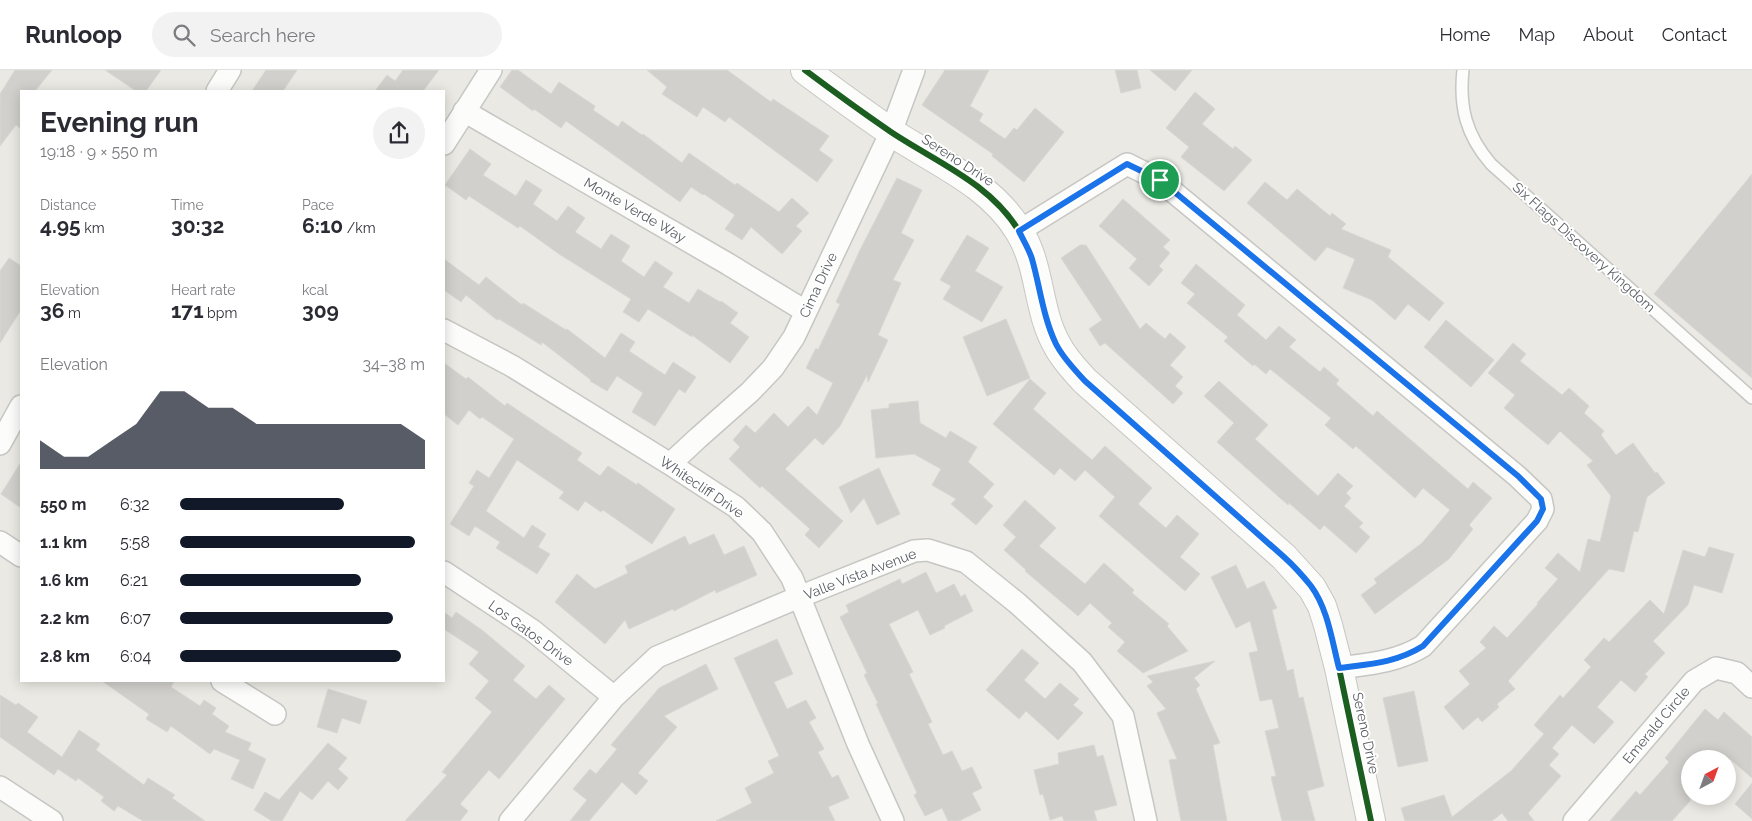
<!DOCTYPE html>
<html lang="en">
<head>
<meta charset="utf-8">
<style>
	body { margin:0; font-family:Raleway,sans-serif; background:#f2f2f3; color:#2b2b33; height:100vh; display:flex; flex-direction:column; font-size:19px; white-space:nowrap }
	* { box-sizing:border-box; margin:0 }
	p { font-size:16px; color:#7c7c81 }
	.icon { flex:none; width:28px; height:28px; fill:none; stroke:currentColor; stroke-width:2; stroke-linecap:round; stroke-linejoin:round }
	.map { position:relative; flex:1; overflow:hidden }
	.drawer { position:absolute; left:20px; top:20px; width:425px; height:592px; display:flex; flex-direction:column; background:#fff; border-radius:0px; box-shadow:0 2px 12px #0003 }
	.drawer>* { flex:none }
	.needle { width:32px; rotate:41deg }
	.buttons { position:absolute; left:1681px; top:680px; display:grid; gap:10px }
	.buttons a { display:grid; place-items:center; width:55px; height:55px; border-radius:50%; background:#fff; box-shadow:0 2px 12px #0003; font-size:25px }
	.pin { position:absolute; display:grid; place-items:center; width:42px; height:42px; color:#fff; margin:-21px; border:2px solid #fff; border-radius:50%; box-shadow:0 1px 5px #0007 }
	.round { display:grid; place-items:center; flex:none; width:52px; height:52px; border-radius:26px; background:#f2f2f3 }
	.summary { display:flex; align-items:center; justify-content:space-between; height:85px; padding:0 20px }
	h1 { font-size:28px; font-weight:700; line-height:38px }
	.figures { display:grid; grid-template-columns:repeat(3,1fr); gap:8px; height:85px; padding:5px 20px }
	.figures div { display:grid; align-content:center }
	.figures b { font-size:21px; font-weight:700 }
	.figures small { font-size:14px; font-weight:400 }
	.figures p { font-size:14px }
	.chart { height:140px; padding:10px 20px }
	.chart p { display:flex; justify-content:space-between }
	.chart svg { width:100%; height:90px; margin-top:5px; fill:#111827; opacity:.7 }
	ul { padding:0 20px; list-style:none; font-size:16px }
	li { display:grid; grid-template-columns:80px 60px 1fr; align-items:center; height:38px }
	li i { height:12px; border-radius:6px; background:#111827 }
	header { display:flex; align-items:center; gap:30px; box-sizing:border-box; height:70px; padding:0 25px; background:#fff; border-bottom:1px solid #e1e1e2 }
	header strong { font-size:24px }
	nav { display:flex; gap:28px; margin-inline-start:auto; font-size:18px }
	.search { width:350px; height:45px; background:#f2f2f3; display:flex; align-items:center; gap:12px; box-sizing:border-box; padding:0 18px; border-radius:28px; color:#7c7c81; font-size:19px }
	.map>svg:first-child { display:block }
	.building { fill:#d1d0cd; stroke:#dad7d2 }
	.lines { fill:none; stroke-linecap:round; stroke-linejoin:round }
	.service-casing { stroke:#c6c6c4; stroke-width:14 }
	.minor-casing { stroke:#c6c6c4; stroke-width:24 }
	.tertiary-casing { stroke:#c6c6c4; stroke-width:30 }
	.service { stroke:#fcfcfb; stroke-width:11 }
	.minor { stroke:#fcfcfb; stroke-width:21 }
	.tertiary { stroke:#fcfcfb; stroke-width:28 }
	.cycleway-casing { stroke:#fff; stroke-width:9 }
	.cycleway { stroke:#1b5e20; stroke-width:6 }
	.route-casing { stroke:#fff; stroke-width:10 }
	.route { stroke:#1a73e8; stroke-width:6 }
	.labels { text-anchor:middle; stroke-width:4; stroke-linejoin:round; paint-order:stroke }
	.street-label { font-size:14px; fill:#595d62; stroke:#fff }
</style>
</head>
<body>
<header>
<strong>Runloop</strong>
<div class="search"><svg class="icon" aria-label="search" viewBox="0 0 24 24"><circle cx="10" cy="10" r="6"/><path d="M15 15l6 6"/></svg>Search here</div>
<nav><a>Home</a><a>Map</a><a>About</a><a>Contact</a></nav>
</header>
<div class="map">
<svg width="1752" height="751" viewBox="0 0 1752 751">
	<rect width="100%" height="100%" fill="#eae9e3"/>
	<!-- building -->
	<path class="building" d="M15,0H52L35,21H21V59L16,55L0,76V24Z
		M105,0H161L146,21H136Z
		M266,0H297L283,21H252Z
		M403,0H439L423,21H375L387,5L395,11Z
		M512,0H518L551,24L559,12L595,36L593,40L618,57L622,51L642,65L643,64L682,93L689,83L735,115L737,113L779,142L792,128L809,143L796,156L802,161L782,184L751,157L742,170L725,159L735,145L704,124L703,125L691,117L680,132L566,51L561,58L534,39L533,41L500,17Z
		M647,0H727L771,32L773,29L829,66L819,80L833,90L817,112L729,47L725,52L703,37L697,47L662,24L667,17Z
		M945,0H989L970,36L983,44L979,51L1005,69L1014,58L1017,60L1035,38L1064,62L1024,112L992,86L993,84L922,35Z
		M1115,0H1137L1141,18L1121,23Z
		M1150,0H1192L1175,21Z
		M1195,22L1215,39L1202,54L1233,79L1235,76L1252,90L1224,121L1181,87L1189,77L1166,58Z
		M470,79L491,94L483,105L516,126L526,110L542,120L533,134L557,151L568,136L585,148L575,162L601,179L611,164L630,176L621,191L644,207L655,191L673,203L663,217L689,233L698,219L720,232L721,231L738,243L730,253L749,267L730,293L692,265V267L648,239L639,252L623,242L631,229L559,184L520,156L518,158L469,126L466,130L445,115Z
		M1752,104V308L1654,224Z
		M897,108L922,120L901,163L914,170L893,210L901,213L878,265L888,270L868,312L867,305L840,356L823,375L815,368L785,399L843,451L819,478L805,465L810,459L762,416L760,418L729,389L740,377L733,370L746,355L755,363L774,343L788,357L808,336L817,345L833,313L806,298L816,278L818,280L840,234L836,232L860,180Z
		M1265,112L1287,130L1297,119L1330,146L1332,143L1346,154L1341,159L1391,180L1388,187L1444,233L1429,251L1408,234L1395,250L1372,230L1343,218L1355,189L1327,177L1315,191L1247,133Z
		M1123,129L1170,170L1163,177L1170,183L1159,196L1163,200L1149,216L1129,198L1137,189L1099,156Z
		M967,165L989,178L975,201L1003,217L982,252L943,229L951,216L940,210Z
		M1080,175H1086L1140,259L1146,253L1165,269L1170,263L1186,277L1170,295L1183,307L1175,316L1183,323L1173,334L1105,273L1100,276L1089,259L1102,250L1061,188Z
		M9,188L21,196V240L0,273V201Z
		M444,189L479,215L486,207L522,235L523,233L566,260L567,259L605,288L621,263L635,272L629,281L665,305L673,292L696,307L685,323L679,319L655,356L632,342L643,323L617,306L607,321L590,311L591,310L542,272L541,275L499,249L497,250L466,225L461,232L444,220Z
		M1196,194L1245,235L1237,245L1266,270L1279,256L1296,270L1289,277L1320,302L1324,297L1339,310L1336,314L1373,346L1377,341L1468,419L1473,412L1492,428L1469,455L1473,459L1449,489L1375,544L1361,525L1377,513L1374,509L1422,473L1450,440L1423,418L1415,428L1356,376L1353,379L1325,355L1331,348L1270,299L1266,304L1254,294L1253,296L1224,271L1228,267L1187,233L1195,224L1181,213Z
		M1006,249L1030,308L987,326L963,267Z
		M1446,250L1494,290L1471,317L1424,277Z
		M1513,273L1526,284L1520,291L1562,325L1569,318L1589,336L1584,343L1604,361L1601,365L1616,385L1633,373L1655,403L1657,402L1665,413L1647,427L1638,462L1634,461L1624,502L1609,499L1508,611L1515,619L1497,634L1499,637L1482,652L1478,647L1463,660L1444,637L1470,614L1459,601L1486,578L1480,572L1494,556L1507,568L1538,534L1537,533L1558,509L1545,498L1558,483L1580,502L1588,469L1600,472L1611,426L1587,395L1593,391L1560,361L1548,375L1504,338L1515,325L1488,303Z
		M444,293L466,309L468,307L505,336L507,333L582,383L577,390L600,406L608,396L637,415L638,413L675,439L652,474L603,440L601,442L585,431L578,441L559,428L564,422L517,390L486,441L524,468L532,455L546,464L538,477L550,484L537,504L496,478L500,472L475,456L469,466L450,454L474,416L469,413L477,400L489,408L514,369L482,347L480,349L469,340L458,355L444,344Z
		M1030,309L1046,323L1033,339L1092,390L1105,376L1152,418L1138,434L1166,458L1177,445L1199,464L1180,487L1200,504L1185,521L1099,446L1115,427L1085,400L1075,411L1060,398L1054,405L993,354Z
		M1219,311L1268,355L1255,369L1318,426L1338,403L1353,416L1346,423L1351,428L1344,436L1363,453L1359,457L1370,467L1356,483L1324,455L1320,460L1289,433L1288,435L1217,372L1234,353L1204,326Z
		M918,331L920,353L946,368L950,361L977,377L968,392L994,414L983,427L993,436L976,455L951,434L956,429L932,415L941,399L914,384L876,388L871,340L889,338V334Z
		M21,392V438L1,424Z
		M879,398L900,444L877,455L864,428L851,443L839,417Z
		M1025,430L1056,458L1039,476L1085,514L1104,493L1134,520L1132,523L1169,554L1167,556L1188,581L1143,603L1117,581L1125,572L1108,557L1112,553L1090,533L1078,546L1025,501L1026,500L1004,480L1016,467L1003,455Z
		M714,464L724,485L744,476L757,505L716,523L715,520L674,541L673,539L629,559L625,550L605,574L555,532L577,504L595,519L628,503L625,496L685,466L689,475Z
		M1709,477L1734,484L1722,523L1694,515L1688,535L1653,571L1665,583L1645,604L1648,607L1635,622L1621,610L1597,637L1614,652L1594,674L1572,655L1552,678L1559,684L1549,695L1561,706L1528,743L1534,751H1508L1502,743L1492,751H1405L1401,738L1444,725L1452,747L1511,701L1544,664L1534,655L1560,625L1563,628L1591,597L1584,590L1604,568L1609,572L1650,530L1664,544L1683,480L1705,487Z
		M1236,495L1247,519L1264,511L1277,538L1272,540L1287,601L1293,599L1299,628L1303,627L1324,716L1307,721L1315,751H1282L1271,707L1276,706L1265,661L1279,658L1272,629L1260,631L1249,583L1258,581L1250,551L1236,558L1211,507Z
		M926,502L936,523L954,514L961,527L965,524L973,541L944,556L945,558L930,565L918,540L889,554L913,602L909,604L932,652L928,654L943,685L952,681L962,701L972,697L982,718L972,723L981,740L959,751H948L942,738L925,746L914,725L917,723L876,634L878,633L864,605L867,603L840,547L849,542L846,535L900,509L902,514Z
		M444,542L452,548L456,542L482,560L525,596L513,610L536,629L549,615L565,629L499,709L489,700L460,734L468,741L460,751H405L447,705L442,702L492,642L475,628L489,611L469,594L479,582L444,559Z
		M777,569L793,604L774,612L787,639L806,630L816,648L809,652L824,679L818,682L832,708L838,705L849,728L828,737L835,751H716L752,733L745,718L774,703L768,691L779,686L734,588Z
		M1022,579L1039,593L1024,610L1045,629L1060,613L1079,629L1073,635L1083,643L1058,670L1026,641L1019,649L986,620Z
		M1215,591L1194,608L1200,615L1196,619L1220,673L1213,675L1227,751H1181L1169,690L1177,689L1157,643L1166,639L1147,616L1153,612L1147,606Z
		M706,594L718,619L664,646L677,657L638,703L648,711L636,725L622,712L589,751H570L587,730L573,719L590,699L596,704L617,679L611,675L659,618Z
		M102,611H174L171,617L200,636L204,630L216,638L212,644L229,656L225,662L251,673L248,680L266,689L253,719L231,709L240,690L214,679L210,684L171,656L167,662L146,649L149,644Z
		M328,619L367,631L360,654L342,648L337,663L317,657Z
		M1414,621L1428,691L1398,697L1383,628Z
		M0,625L16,635L18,633L38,647L27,662L62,687L79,660L100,674L96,680L144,715L148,708L175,725L172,728L205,751H143L118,736L114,741L101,731L104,727L78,708L76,711L58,699L54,705L0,667Z
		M1705,639L1718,650L1724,642L1752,667V708L1730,689H1690V731L1672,751H1610L1636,721L1640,725L1669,692L1665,688Z
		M328,673L347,688L338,699L348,708L338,720L328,711L312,730L300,721L282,751H272L254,740L265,722L279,730Z
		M1094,675L1097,687L1103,685L1117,735L1094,741L1097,751H1064L1062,746L1050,750L1043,724L1040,725L1034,700L1059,694L1058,683Z
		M1752,713V749L1735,734Z"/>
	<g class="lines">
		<!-- service casing -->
		<g class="service-casing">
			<path id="service" d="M1463,0C1459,37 1466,65 1491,94L1752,328"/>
		</g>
		<!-- minor casing -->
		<g class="minor-casing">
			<path id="minor" d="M217,21L230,0
				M464,41L728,194L805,241
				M444,74L491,0
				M1019,161L1127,94L1159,110L1517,406L1541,429L1543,439L1537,451L1423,576C1397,592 1369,594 1339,598
				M444,260L512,296L670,394L736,437L762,462L792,508L858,674L893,751
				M0,374L21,336
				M670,394L698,368L750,322L773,298L794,267L891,62L914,0
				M0,472L21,486
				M444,502L532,560L614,627
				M222,611L275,644
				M0,717L52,751
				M510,751L614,627L657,587L799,527L914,481L928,480L966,492L1017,533L1082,592L1123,646L1146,751
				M1574,751L1694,611L1716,598L1737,603L1752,617"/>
		</g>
		<!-- tertiary casing -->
		<g class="tertiary-casing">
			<path id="tertiary" d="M805,0C833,21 862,42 891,62C936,92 990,113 1019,161C1041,196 1037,240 1057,275C1064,289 1075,300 1085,311L1284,487L1312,518L1322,536L1328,555L1339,598L1371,751"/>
		</g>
		<!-- service -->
		<use href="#service" class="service"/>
		<!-- minor -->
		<use href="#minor" class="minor"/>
		<!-- tertiary -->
		<use href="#tertiary" class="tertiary"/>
		<!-- cycleway casing -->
		<g class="cycleway-casing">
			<path id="cycleway" d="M805,0C833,21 862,42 891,62C936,92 990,113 1019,161C1041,196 1037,240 1057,275C1064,289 1075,300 1085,311L1284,487L1312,518L1322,536L1328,555L1339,598L1371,751
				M1019,161L1127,94L1159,110L1517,406L1541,429L1543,439L1537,451L1423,576C1397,592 1369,594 1339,598"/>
		</g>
		<!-- cycleway -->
		<use href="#cycleway" class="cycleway"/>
	</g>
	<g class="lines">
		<!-- route casing -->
		<g class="route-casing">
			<path id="route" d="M1127,94L1160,110L1518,406L1541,429L1543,439L1537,451L1423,576C1396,593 1369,594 1339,598C1332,571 1328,539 1311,516C1303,506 1294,496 1284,487L1085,311C1075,300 1063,288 1056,274C1043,247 1040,217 1032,189C1029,179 1023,170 1019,161Z"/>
		</g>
		<!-- route -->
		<use href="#route" class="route"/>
	</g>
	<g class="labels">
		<!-- street labels -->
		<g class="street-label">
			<text transform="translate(958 90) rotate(33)" y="5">Sereno Drive</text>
			<text transform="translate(635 140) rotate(30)" y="5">Monte Verde Way</text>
			<text transform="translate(1584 177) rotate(42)" y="5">Six Flags Discovery Kingdom</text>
			<text transform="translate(818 215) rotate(-65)" y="5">Cima Drive</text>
			<text transform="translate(702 417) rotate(34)" y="5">Whitecliff Drive</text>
			<text transform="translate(860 504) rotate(-21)" y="5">Valle Vista Avenue</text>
			<text transform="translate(531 563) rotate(36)" y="5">Los Gatos Drive</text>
			<text transform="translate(1656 655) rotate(-50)" y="5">Emerald Circle</text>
			<text transform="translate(1366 663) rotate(78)" y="5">Sereno Drive</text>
		</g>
	</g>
</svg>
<div class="buttons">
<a><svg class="needle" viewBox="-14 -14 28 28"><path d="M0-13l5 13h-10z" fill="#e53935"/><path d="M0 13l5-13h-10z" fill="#7c7c81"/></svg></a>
</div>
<div class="pin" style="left:1160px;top:110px;background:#1e9e55"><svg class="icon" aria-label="arrive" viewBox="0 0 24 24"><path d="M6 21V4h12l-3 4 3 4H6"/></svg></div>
<section class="drawer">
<div class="summary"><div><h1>Evening run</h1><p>19:18 · 9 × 550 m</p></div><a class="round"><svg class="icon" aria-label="share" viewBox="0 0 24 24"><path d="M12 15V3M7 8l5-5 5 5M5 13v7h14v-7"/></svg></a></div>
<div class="figures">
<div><p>Distance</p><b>4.95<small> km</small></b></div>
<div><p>Time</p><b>30:32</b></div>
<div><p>Pace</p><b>6:10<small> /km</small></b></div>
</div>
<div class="figures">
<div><p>Elevation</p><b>36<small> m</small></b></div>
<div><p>Heart rate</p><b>171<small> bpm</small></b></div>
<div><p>kcal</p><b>309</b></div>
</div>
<div class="chart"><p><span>Elevation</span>34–38 m</p>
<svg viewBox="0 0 160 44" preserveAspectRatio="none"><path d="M0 44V30L10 38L20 38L30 30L40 22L50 6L60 6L70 14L80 14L90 22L100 22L110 22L120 22L130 22L140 22L150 22L160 30V44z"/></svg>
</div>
<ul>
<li><b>550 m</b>6:32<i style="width:67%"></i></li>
<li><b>1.1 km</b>5:58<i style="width:96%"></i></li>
<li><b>1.6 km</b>6:21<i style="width:74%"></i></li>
<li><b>2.2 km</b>6:07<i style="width:87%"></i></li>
<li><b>2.8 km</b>6:04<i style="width:90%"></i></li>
</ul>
</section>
</div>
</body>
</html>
